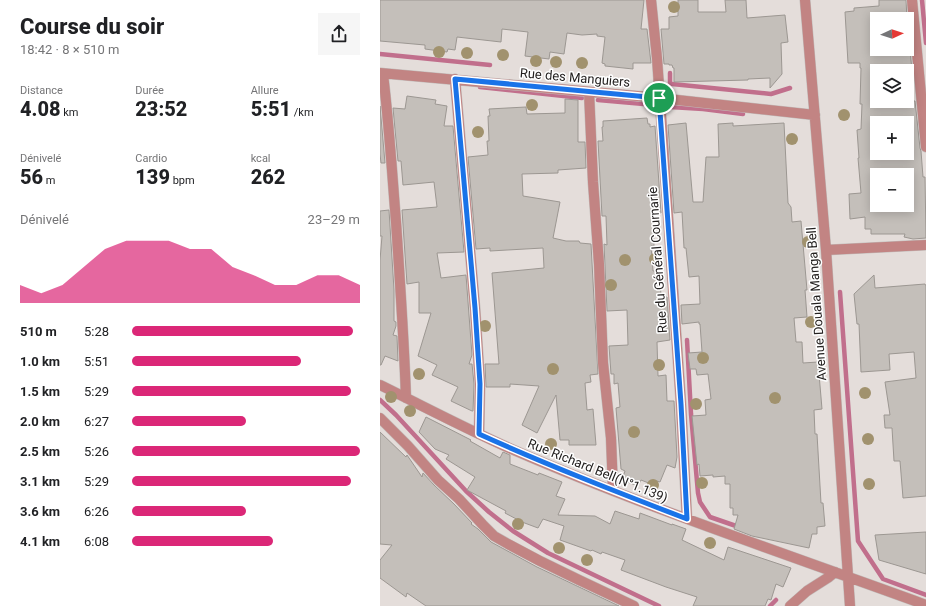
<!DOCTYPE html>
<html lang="fr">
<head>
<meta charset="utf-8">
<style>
	body { margin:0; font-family:Roboto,sans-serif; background:#f6f6f6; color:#202124; height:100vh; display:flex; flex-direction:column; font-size:15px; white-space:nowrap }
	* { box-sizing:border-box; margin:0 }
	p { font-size:13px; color:#757577 }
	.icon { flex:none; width:22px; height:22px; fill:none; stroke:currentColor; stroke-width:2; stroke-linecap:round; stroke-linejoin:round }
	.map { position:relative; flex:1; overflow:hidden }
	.drawer { display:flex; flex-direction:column; background:#fff; width:380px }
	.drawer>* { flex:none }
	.needle { width:26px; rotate:87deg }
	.buttons { position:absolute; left:490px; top:12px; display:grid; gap:8px }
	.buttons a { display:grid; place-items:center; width:44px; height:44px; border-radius:0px; background:#fff; box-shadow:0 2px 10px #0003; font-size:20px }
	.pin { position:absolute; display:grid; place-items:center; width:34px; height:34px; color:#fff; margin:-17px; border:2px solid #fff; border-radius:50%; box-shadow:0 1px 4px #0007 }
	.round { display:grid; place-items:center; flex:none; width:42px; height:42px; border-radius:0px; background:#f6f6f6 }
	.head { display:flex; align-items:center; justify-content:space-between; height:68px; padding:0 20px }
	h1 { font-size:22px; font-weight:800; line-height:30px }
	.figures { display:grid; grid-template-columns:repeat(3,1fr); gap:6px; height:68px; padding:4px 20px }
	.figures div { display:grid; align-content:center }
	.figures b { font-size:20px; font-weight:800 }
	.figures small { font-size:11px; font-weight:400 }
	.figures p { font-size:11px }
	.chart { height:112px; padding:8px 20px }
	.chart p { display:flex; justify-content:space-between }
	.chart svg { width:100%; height:72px; margin-top:4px; fill:#db2777; opacity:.7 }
	ul { padding:0 20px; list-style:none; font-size:13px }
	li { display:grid; grid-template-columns:64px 48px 1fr; align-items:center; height:30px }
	li i { height:10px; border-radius:5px; background:#db2777 }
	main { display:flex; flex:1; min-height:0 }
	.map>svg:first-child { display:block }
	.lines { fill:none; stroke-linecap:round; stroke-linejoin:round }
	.stream { stroke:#c16f8c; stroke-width:4.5 }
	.building { fill:#c4bfba; stroke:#9c9792; fill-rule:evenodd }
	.minor-casing { stroke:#c1bbb9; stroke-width:11 }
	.minor { stroke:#c28483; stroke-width:10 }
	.tree { fill:#a1926e }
	.route-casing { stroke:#fff; stroke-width:8 }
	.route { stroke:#1a73e8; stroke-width:5 }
	.labels { text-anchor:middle; stroke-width:3; stroke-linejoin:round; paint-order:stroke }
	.street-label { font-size:13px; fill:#242120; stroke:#fff }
</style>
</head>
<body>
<main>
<section class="drawer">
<div class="head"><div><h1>Course du soir</h1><p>18:42 · 8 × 510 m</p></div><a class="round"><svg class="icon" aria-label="share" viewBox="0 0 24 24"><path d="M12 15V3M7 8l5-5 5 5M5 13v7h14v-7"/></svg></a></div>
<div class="figures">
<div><p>Distance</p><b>4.08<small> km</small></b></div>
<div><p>Durée</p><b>23:52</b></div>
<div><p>Allure</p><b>5:51<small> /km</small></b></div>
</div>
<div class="figures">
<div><p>Dénivelé</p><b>56<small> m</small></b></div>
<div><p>Cardio</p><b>139<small> bpm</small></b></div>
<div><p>kcal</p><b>262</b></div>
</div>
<div class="chart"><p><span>Dénivelé</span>23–29 m</p>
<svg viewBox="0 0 160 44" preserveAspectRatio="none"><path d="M0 44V33L10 38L20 33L30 22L40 11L50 6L60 6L70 6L80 11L90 11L100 22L110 27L120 33L130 33L140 27L150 27L160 33V44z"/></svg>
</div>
<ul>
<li><b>510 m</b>5:28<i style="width:97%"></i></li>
<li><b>1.0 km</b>5:51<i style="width:74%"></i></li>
<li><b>1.5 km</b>5:29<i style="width:96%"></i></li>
<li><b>2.0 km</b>6:27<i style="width:50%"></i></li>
<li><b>2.5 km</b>5:26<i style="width:100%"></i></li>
<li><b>3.1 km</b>5:29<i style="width:96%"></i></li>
<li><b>3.6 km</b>6:26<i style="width:50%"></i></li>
<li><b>4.1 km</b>6:08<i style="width:62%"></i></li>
</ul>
</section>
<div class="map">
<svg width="546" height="606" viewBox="0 0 546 606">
	<rect width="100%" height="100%" fill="#e4ddda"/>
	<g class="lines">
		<!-- stream -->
		<path class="stream" d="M542,0L546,43
			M0,54L110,65
			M290,73V83L292,84L391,94L410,88
			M100,87L202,98
			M218,100L275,105
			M290,107L323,109L363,114
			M460,292L478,541L503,579L546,595
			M307,340L311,414L318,493L320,502L330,517L359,527
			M0,400L16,415L86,491L109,512L133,531L168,553L279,606
			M390,606L396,600"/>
	</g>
	<!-- building -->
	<path class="building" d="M0,0H264L261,29H267L271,63H253V69L225,66V64L222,63L225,37L217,36V34L202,35L187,33L184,54L170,52L169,59L145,56L148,32L122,29L121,42L77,37L75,50L68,49L67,52L45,49V45L0,41Z
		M298,0H318V12H346L345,0H366L367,18L405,15L408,42L401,43L402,74L390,88V78L368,79V80L294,82V68H293L292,65H289V64H284L281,29H289V17L298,16Z
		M499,0H526L527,19H497V49H530L532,71H497V101H535L540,148L541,151L543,177H545L546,238L533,239L524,237L525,234H491V229H485V217L470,219L469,194L481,193L478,158H479L477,130L481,129L482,104H480L481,68H480V63H468L465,12L474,11V8L499,6ZM497,123H527V153H497ZM497,175H527V205H497Z
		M27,96L56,100L55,104L67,106L64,126H73L84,252L57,253L61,278L86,275L92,355L89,364H92L94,384L93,411H92L71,401L78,387L52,375L57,365L38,356L51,313H39V282L27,284L22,210L57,207L54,182L23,185L21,161H18L13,108L25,109Z
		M185,99L198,100V142H205L206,168L178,170V173L142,174L143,196L180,202L173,238L186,241H199L200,243L211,244L218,374L210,375L211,382L205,383L207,410L213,409L216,445H189V440H180L176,395L157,433L142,425L159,386L130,384V387H106L105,364H119L112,273L164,268L163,248L110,251V248L96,249L88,157L108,155L107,141H109L108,116H110L109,109L146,107L147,114L185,113Z
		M0,106L5,163H1L0,154Z
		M267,118L268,124H270V127L275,126L281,213L273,214L274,246H271L273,271H280L281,297H287L290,340L277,342L278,376L286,375L287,401H294L297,457L295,468L287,465L280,482L273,480L271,484L261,480L258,486L242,480L245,471L241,469L236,408L240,407L238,383L234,384V374H231L229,346L248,345L247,310L227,311L224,244L227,245L226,216H222L218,141H223L222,127H223V121Z
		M306,123L313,202H323L326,157H339L338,124L353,123V126L404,123L408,203L411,207L412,222L421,221L427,290H425L427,317L414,318L416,342H422L423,363L438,362L442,409L434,410L435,434H437L441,503H443L445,526L437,527V534H432L429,548L372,536L354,529L358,515H353V508H350V484H345V476L333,477V475L320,476L319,464L317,465L312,416L326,415L325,400L331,399L328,374L317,375L316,369H310L308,353L322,352L320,324H319V322L302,324L301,305L320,304L319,276L309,277L306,248H304L302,212L294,213L288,125Z
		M9,210L14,290V321L16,322V326L13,335L17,336L18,361L5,356L1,365H0V260L2,236H0V211Z
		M494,275L495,288L545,284L546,286V496L523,498L520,461H514L512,428H505L504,415H510L505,382L536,378L534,352L509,354L510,370L481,372L479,324H477L474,294Z
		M46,417L91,440L90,441L120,458L123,452L130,455V464L158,475L159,473L182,482L176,496L185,499L178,515L215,516L230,524L235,511L259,519L260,513L292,525V524L306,529L302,540L344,560L348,547L411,568L403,587L396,584L391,600L388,599L385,606H313L317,597L286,587L241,570L245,560L222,552L221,554L212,550L211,551L180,540L184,526L163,519L158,528L142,522L125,513L126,511L87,490L95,477L66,459L69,455L55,449L39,432Z
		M0,432L26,457L27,455L42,477L43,473L54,485L74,504L92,523L91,524L98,529L111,542L157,567L239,606H46L27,593L26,597L0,578V560L12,545L0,544Z
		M546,532V574L499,560L495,535Z"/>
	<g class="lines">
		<!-- minor casing -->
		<g class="minor-casing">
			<path id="minor" d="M271,0L277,58L301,404L307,519
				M425,0L446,250L470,606
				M532,0L546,147
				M0,73L279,98L435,115
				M3,74C9,123 12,172 16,222C20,281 24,339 26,398
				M75,79L95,308L100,384L99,434
				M209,92L213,182L219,264L223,363L231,438L233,490
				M446,250L546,245
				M0,385C45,407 90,431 136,451C270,509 409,555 546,605
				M0,418L28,446L58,480L79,499L103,525L114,536L128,544L160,561L199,580L254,606
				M410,606L427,591L449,577L455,572"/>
		</g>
		<!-- minor -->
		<use href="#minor" class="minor"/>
	</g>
	<!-- trees -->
	<g class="tree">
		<circle cx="294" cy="7" r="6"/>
		<circle cx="59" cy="52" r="6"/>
		<circle cx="87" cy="53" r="6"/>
		<circle cx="123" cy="55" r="6"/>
		<circle cx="156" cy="61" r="6"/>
		<circle cx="176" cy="62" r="6"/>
		<circle cx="202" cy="63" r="6"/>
		<circle cx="152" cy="105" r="6"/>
		<circle cx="464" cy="115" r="6"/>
		<circle cx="98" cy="132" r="6"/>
		<circle cx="412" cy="139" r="6"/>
		<circle cx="428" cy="242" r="6"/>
		<circle cx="275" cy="259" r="6"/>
		<circle cx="245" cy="260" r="6"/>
		<circle cx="231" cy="285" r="6"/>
		<circle cx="431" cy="322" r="6"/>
		<circle cx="105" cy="326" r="6"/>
		<circle cx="323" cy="358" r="6"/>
		<circle cx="279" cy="365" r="6"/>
		<circle cx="173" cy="369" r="6"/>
		<circle cx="39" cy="374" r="6"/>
		<circle cx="485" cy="393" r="6"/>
		<circle cx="11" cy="397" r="6"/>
		<circle cx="395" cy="398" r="6"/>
		<circle cx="316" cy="404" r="6"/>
		<circle cx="30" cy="411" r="6"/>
		<circle cx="254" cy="432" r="6"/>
		<circle cx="488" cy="439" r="6"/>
		<circle cx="171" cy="444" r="6"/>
		<circle cx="322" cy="483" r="6"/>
		<circle cx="489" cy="484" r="6"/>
		<circle cx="273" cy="485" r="6"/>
		<circle cx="138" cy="524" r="6"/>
		<circle cx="330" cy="543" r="6"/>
		<circle cx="179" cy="548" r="6"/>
		<circle cx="207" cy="560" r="6"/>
	</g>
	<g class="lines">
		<!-- route casing -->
		<g class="route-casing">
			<path id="route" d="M75,79L279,98L301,404L307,519C237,492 167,465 99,434L100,384L95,308Z"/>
		</g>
		<!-- route -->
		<use href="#route" class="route"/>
	</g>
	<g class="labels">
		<!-- street labels -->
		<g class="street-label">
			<text transform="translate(195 77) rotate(5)" y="5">Rue des Manguiers</text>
			<text transform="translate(277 260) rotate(-94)" y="5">Rue du Général Cournarie</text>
			<text transform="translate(436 304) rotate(-94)" y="5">Avenue Douala Manga Bell</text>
			<text transform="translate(218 470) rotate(22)" y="5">Rue Richard Bell(N°1.139)</text>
		</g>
	</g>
</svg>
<div class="buttons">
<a><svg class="needle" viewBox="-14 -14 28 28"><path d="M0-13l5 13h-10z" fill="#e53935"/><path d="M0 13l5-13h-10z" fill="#757577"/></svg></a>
<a><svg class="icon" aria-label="layers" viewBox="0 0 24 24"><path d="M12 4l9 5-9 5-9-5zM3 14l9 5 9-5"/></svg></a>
<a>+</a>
<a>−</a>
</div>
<div class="pin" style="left:279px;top:98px;background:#1e9e55"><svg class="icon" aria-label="arrive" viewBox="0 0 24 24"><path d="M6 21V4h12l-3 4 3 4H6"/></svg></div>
</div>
</main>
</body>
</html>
